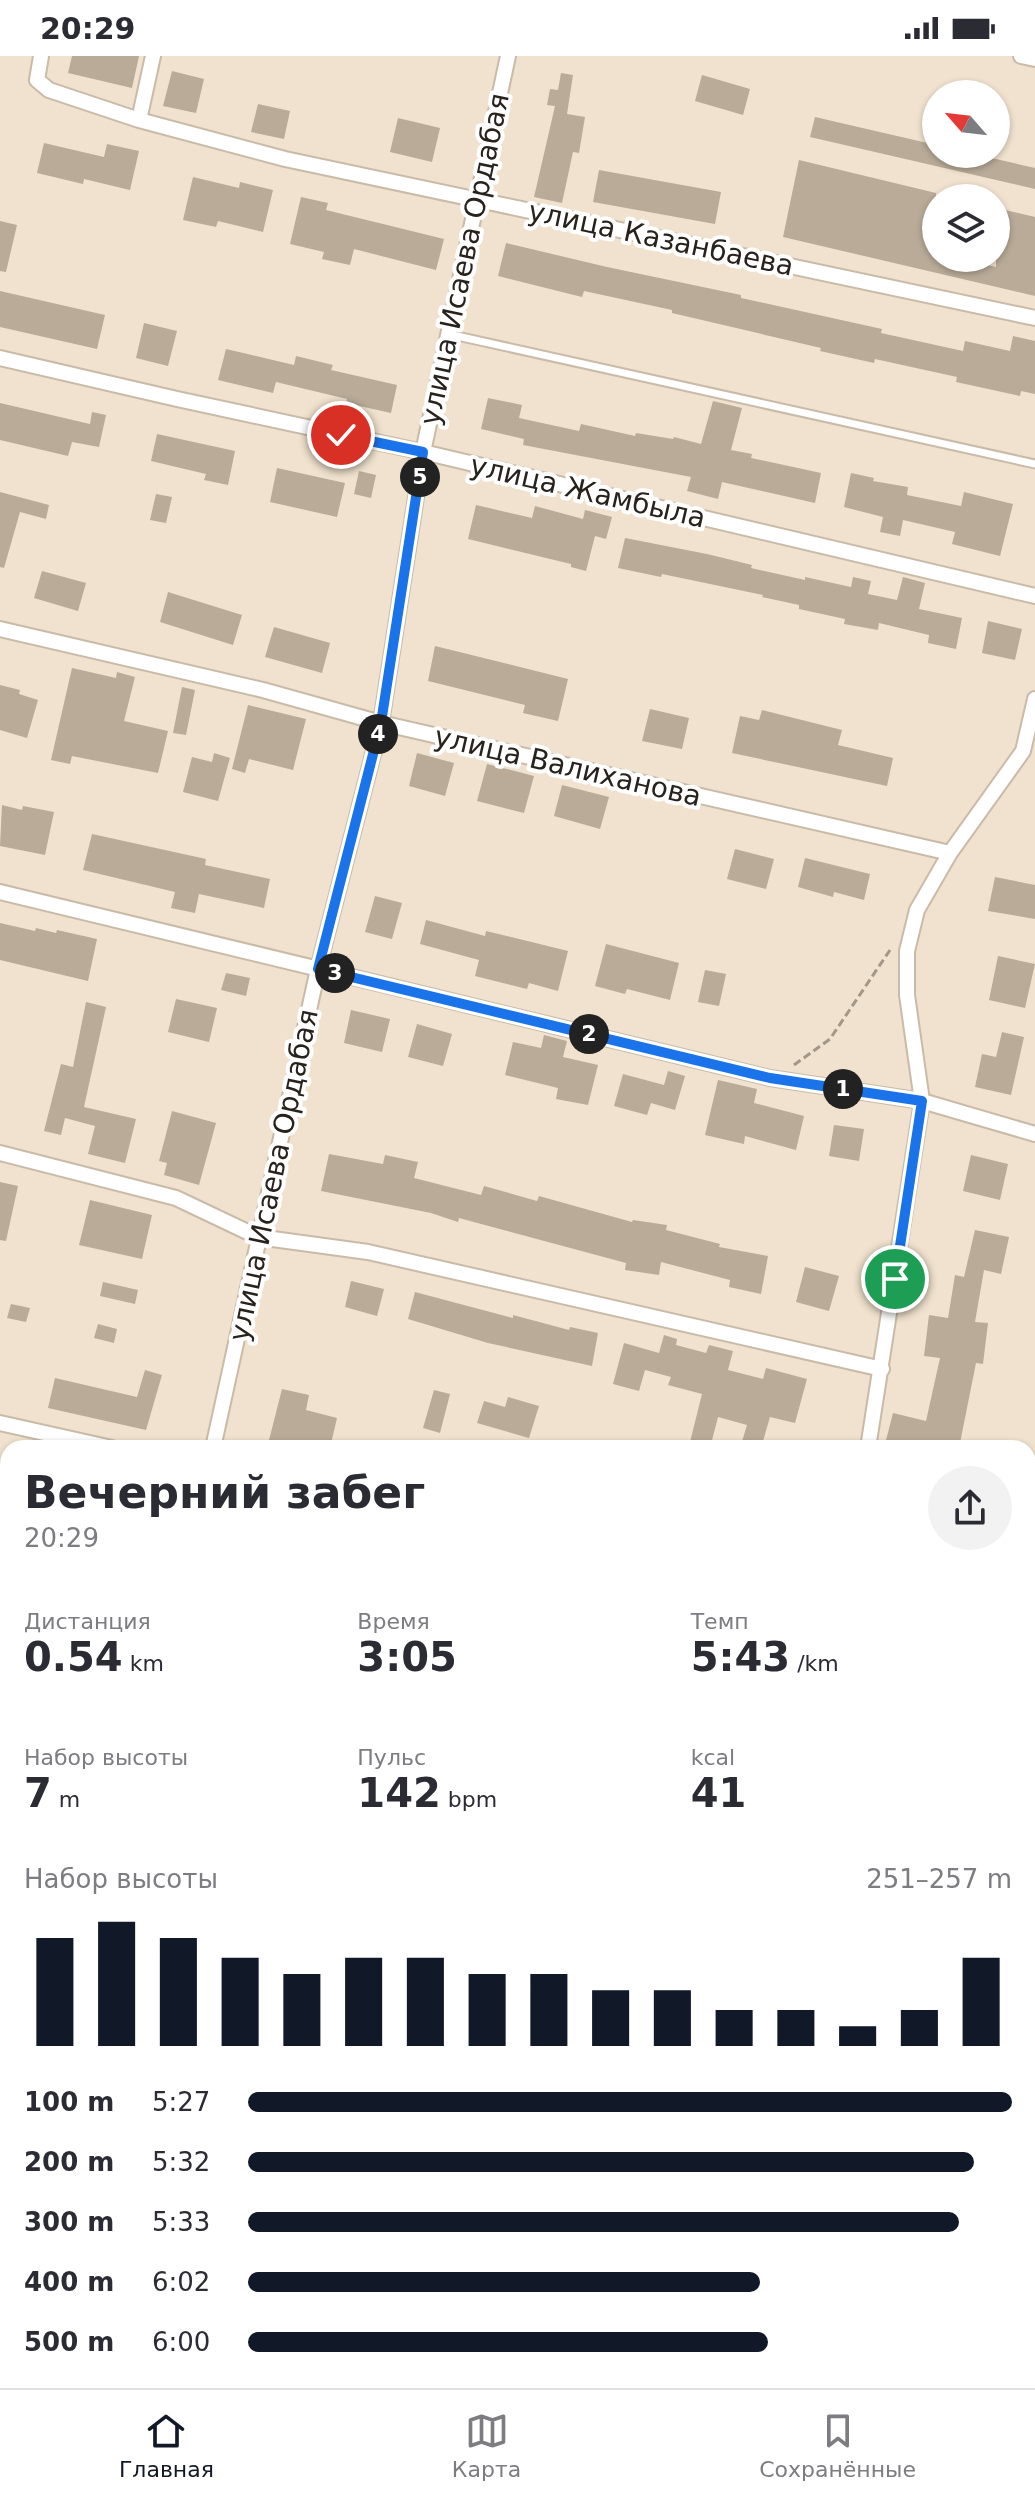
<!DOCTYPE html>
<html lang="ru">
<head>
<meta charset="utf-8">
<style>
	body { margin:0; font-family:"DejaVu Sans",sans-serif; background:#f2f2f3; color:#2b2b33; height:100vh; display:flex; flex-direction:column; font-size:30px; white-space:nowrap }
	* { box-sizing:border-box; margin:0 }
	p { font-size:26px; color:#7c7c81 }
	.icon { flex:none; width:44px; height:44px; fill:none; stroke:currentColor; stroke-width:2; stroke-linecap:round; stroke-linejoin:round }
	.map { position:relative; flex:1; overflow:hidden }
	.drawer { position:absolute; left:0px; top:1384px; width:1036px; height:948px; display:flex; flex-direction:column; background:#fff; border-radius:24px 24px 0 0; box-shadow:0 2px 6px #0004 }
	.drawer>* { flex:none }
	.needle { width:52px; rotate:298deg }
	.buttons { position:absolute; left:922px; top:24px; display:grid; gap:16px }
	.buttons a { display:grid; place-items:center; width:88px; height:88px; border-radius:50%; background:#fff; box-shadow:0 2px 6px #0004; font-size:40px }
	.pin { position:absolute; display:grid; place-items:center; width:68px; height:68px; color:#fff; margin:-34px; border:4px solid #fff; border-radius:50%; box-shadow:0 2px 8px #0007 }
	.km { position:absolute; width:40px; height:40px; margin:-20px; border-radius:50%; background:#222; color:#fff; font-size:22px; line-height:40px; text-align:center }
	.round { display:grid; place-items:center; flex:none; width:84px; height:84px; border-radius:42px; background:#f2f2f3 }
	.overview { display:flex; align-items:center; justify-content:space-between; height:136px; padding:0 24px }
	h1 { font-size:44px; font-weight:700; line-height:60px }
	.metrics { display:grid; grid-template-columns:repeat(3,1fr); gap:12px; height:136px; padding:8px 24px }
	.metrics div { display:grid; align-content:center }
	.metrics b { font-size:40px; font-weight:700 }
	.metrics small { font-size:22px; font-weight:400 }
	.metrics p { font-size:22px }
	.chart { height:224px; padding:16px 24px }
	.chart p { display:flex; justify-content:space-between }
	.chart svg { width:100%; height:144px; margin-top:8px; stroke:#111827; stroke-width:6 }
	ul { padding:0 24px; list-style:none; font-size:26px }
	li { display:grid; grid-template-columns:128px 96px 1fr; align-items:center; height:60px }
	li i { height:20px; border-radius:10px; background:#111827 }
	.status { display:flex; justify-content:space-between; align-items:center; height:56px; padding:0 40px; background:#fff; direction:ltr }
	.status svg { height:22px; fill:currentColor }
	.menu { display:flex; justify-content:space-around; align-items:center; height:112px; border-top:2px solid #e1e1e2; background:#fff; font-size:22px; color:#7c7c81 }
	.menu a { display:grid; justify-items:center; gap:4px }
	.menu .current { color:#111827 }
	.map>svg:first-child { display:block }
	.building { fill:#b9ab98 }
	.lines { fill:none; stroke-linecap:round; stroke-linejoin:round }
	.service-casing { stroke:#c9bba8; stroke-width:11 }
	.minor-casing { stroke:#c9bba8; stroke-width:18 }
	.path { stroke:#a29788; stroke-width:3; stroke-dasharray:8 4; stroke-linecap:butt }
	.service { stroke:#fff; stroke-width:7 }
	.minor { stroke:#fff; stroke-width:14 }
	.route-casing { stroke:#fff; stroke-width:16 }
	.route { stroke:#1a73e8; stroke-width:10 }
	.labels { text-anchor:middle; stroke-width:8; stroke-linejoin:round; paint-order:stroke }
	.street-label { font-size:28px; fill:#27221b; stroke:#fff }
</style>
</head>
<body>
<div class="status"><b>20:29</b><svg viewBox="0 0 49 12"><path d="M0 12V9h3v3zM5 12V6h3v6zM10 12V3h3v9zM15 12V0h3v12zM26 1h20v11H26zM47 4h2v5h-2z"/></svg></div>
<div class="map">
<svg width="1035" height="2332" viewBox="0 0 1035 2332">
	<rect width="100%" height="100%" fill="#f0e2ce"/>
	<!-- building -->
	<path class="building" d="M72,0H139L132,32L68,17Z
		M172,15L204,23L196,57L163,50Z
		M561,17L573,19L567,58L585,61L579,97L573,96L562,147L534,141L555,50L547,49L550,33L558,34Z
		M702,19L750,33L743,59L695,45Z
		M258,48L290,55L284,83L251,76Z
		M815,61L936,89V98H974L1035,112V133L810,81Z
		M398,62L440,72L432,106L390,96Z
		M44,87L104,101L107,88L139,95L130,134L84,123L83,128L37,117Z
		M799,104L936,137V202H957L996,211V152L1035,161V240L783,181Z
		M599,114L721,136L715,168L593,146Z
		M193,121L239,132L240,126L273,134L263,176L218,165L216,171L183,164Z
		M301,141L328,147L326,154L444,183L436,214L354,193L350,209L322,203L324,196L290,188Z
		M0,165L17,169L6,216L0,215Z
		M506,187L607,211L741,239V242L882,273L881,277L963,295L965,285L1010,295L1013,280L1035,285V338L1021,335L1020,340L956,326L957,321L875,303L874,307L820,295L821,292L672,257V254L584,235L582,241L498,220Z
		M0,235L105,259L97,293L0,271Z
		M144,267L177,275L168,310L136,302Z
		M226,293L294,309L296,300L333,309L331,314L397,329L391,357L346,347L347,343L276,326L273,337L218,324Z
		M488,342L522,349L519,362L579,375L581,368L635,380L636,377L673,383L674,381L701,388L713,345L742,352L731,394L752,398L751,402L821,417L815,447L722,426L718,443L687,435L691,421L523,389L524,383L481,373Z
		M0,347L90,368L92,356L106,359L99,391L72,386L68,400L0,384Z
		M157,378L235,395L228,429L204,424L206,418L151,405Z
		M277,412L345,427L337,461L270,446Z
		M359,415L376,419L371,442L354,438Z
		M851,417L874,422L873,425L908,431L907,439L961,450L964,436L1013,448L1000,500L952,488L955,476L903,464L900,480L880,476L883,461L844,451Z
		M0,436L49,449L46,463L20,456L4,512L0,511Z
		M156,438L172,441L166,467L150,464Z
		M476,449L532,462L535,450L583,463L585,454L612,461L606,483L595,480L586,515L571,511V508L468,483Z
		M625,482L707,498L752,509L751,512L805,524V521L851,531L853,521L871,525L868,538L897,544L903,521L925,527L919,553L962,562L956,593L928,587L929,579L879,567L878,574L844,568L845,563L799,553V549L762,541L763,539L662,518L661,521L618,512Z
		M42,515L86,527L78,555L34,542Z
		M168,536L242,559L233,589L160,566Z
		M988,565L1022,573L1015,604L982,597Z
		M274,571L330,587L322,617L265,601Z
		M435,590L568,623L558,665L523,657L525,649L428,625Z
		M72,612L116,622L117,616L135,621L124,665L168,675L158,717L72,700L70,708L51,704Z
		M0,629L20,634L19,638L38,644L27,682L0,674Z
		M182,631L195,634L186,679L173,677Z
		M248,649L306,663L293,714L249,703L245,717L232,713Z
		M650,653L689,662L682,693L642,685Z
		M762,654L842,674L838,689L893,702L887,730L732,697L740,660L759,664Z
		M214,697L230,702L218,745L183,736L192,701L212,706Z
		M417,697L454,707L445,740L409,730Z
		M487,708L534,720L524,757L477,745Z
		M562,729L609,741L600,773L554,760Z
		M2,749L22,754L23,750L54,756L45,799L0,790Z
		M92,778L206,803L205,809L270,823L264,852L199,838L195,857L171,852L175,836L83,814Z
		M735,793L774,803L766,833L727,823Z
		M805,802L870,818L864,844L834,836L833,841L798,831Z
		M995,821L1035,829V863L988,855Z
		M375,840L402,847L392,883L365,876Z
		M426,864L485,880L486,875L568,895L558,935L529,927L527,933L475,920L479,904L420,888Z
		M0,867L35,875L36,872L56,877L57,874L97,883L88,925L0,904Z
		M606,888L679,907L670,944L627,933L625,938L595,930Z
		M998,900L1035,908L1025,952L989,944Z
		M705,914L726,918L719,950L698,946Z
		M226,917L250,922L246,940L221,934Z
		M176,943L217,952L209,986L168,976Z
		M86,946L106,951L84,1051L136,1063L125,1107L88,1098L95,1070L65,1062L61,1079L44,1075L61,1008L73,1011Z
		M351,954L390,963L382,996L344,987Z
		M417,968L452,978L443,1010L408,1001Z
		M1002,976L1024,981L1011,1039L975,1031L982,998L996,1001Z
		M544,979L567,985L563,1001L598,1009L588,1049L556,1043L558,1032L505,1019L513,986L541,992Z
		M668,1015L685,1020L675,1054L651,1047L647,1059L614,1050L623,1018L664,1029Z
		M718,1024L757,1033L754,1047L804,1060L796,1094L745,1080L744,1088L705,1079Z
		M172,1055L216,1067L199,1129L164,1119L167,1107L159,1105Z
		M834,1069L864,1073L859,1105L829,1100Z
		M329,1098L383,1108L385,1099L418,1106L414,1122L481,1139L484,1130L537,1145L539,1140L632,1166L633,1164L667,1169L666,1174L720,1188L719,1191L768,1200L761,1238L729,1231L730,1224L661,1206L659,1219L625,1214L626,1207L459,1162L458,1166L431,1157L321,1135Z
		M971,1099L1008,1108L1000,1144L963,1135Z
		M0,1126L18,1130L6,1185L0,1184Z
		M90,1144L152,1159L142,1203L79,1189Z
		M975,1174L1009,1181L1001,1218L984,1214L975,1266L988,1267L983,1308L976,1307L959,1392H884L893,1357L926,1365L940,1302L924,1300L929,1259L948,1262L955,1219L964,1221Z
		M805,1211L839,1220L829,1255L796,1246Z
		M351,1225L384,1233L377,1260L345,1251Z
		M103,1226L138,1234L135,1248L100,1240Z
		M415,1236L513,1262V1259L569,1274L570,1271L598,1277L592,1310L488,1287L408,1263Z
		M11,1248L30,1252L26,1266L7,1262Z
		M98,1268L117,1273L114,1287L94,1282Z
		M664,1279L677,1283L676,1289L706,1297L709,1289L733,1295L728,1314L763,1323L766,1312L807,1323L795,1367L770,1361L761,1392H740L747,1369L718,1361L710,1392L689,1390L702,1338L668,1329L671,1321L645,1314L639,1335L613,1328L624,1287L659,1297Z
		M145,1314L162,1319L146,1374L48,1352L55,1322L137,1341Z
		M282,1333L309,1339L306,1354L337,1362L330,1392H267Z
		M434,1334L450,1338L440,1377L423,1372Z
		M508,1341L539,1350L529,1382L477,1367L484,1345L505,1351Z"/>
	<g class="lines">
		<!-- service casing -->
		<g class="service-casing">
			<path id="service" d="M448,278L1035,408
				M0,1532L8,1534"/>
		</g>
		<!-- minor casing -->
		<g class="minor-casing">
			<path id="minor" d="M41,0L37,24L49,34L139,64L285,103L1035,262
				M1021,0L1035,3
				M139,64L153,0
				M0,302L177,343L423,396L1035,540
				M0,573L263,634L381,667L950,797
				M0,836L770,1022L922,1045L1035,1078
				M0,1097L176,1142L258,1181L368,1196L882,1313
				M0,1367L112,1392
				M213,1392L318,913L381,667L423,396L508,0
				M868,1392L922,1045L907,939V895L917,854L950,797L1023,695L1035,643
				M1028,1603L1035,1604
				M0,1736L8,1738
				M0,2330L8,2293
				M408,2332L409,2324"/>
		</g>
		<!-- path -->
		<path class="path" d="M794,1009L830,983L890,894"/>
		<!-- service -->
		<use href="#service" class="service"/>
		<!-- minor -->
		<use href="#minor" class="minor"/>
	</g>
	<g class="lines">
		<!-- route casing -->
		<g class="route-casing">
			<path id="route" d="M341,379L423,396L381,667L318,913L770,1022L922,1045L895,1223"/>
		</g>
		<!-- route -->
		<use href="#route" class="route"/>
	</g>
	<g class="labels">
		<!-- street labels -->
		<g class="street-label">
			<text transform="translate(661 182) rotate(12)" y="10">улица Казанбаева</text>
			<text transform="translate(464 203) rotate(-78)" y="10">улица Исаева Ордабая</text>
			<text transform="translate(588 435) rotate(13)" y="10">улица Жамбыла</text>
			<text transform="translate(568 710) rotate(13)" y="10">улица Валиханова</text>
			<text transform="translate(273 1119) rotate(-78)" y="10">улица Исаева Ордабая</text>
		</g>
	</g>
</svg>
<div class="buttons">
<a><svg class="needle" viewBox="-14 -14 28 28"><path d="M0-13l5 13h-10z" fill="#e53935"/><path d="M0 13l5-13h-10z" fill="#7c7c81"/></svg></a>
<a><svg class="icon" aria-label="layers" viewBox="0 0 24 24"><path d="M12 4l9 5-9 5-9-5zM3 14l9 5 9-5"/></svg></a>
</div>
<div class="pin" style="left:895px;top:1223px;background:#1e9e55"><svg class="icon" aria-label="arrive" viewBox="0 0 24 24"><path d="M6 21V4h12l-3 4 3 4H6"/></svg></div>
<div class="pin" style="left:341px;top:379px;background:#d93025"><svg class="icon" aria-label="check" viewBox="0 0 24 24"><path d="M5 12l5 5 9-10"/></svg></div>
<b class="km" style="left:843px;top:1033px">1</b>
<b class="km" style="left:589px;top:978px">2</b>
<b class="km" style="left:335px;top:917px">3</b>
<b class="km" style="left:378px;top:678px">4</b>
<b class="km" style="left:420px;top:421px">5</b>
<section class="drawer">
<div class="overview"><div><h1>Вечерний забег</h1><p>20:29</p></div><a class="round"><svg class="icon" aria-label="share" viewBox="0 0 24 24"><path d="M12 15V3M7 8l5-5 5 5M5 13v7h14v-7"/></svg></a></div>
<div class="metrics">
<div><p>Дистанция</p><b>0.54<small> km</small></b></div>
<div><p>Время</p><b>3:05</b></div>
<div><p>Темп</p><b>5:43<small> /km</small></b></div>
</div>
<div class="metrics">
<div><p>Набор высоты</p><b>7<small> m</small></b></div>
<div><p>Пульс</p><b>142<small> bpm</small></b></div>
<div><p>kcal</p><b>41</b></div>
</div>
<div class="chart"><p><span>Набор высоты</span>251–257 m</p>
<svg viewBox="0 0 160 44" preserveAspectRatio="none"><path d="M5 44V11M15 44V6M25 44V11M35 44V17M45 44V22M55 44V17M65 44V17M75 44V22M85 44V22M95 44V27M105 44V27M115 44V33M125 44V33M135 44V38M145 44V33M155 44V17"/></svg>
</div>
<ul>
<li><b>100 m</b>5:27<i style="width:100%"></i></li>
<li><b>200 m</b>5:32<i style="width:95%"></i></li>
<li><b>300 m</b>5:33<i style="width:93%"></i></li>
<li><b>400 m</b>6:02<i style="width:67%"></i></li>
<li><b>500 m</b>6:00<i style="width:68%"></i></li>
</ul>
</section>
</div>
<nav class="menu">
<a class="current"><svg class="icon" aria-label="home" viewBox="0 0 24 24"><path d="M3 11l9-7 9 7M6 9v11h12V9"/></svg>Главная</a>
<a><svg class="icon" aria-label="map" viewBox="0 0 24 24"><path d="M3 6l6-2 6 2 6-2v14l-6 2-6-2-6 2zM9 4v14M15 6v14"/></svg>Карта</a>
<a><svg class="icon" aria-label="saved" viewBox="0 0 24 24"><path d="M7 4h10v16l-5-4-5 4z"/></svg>Сохранённые</a>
</nav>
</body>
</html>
